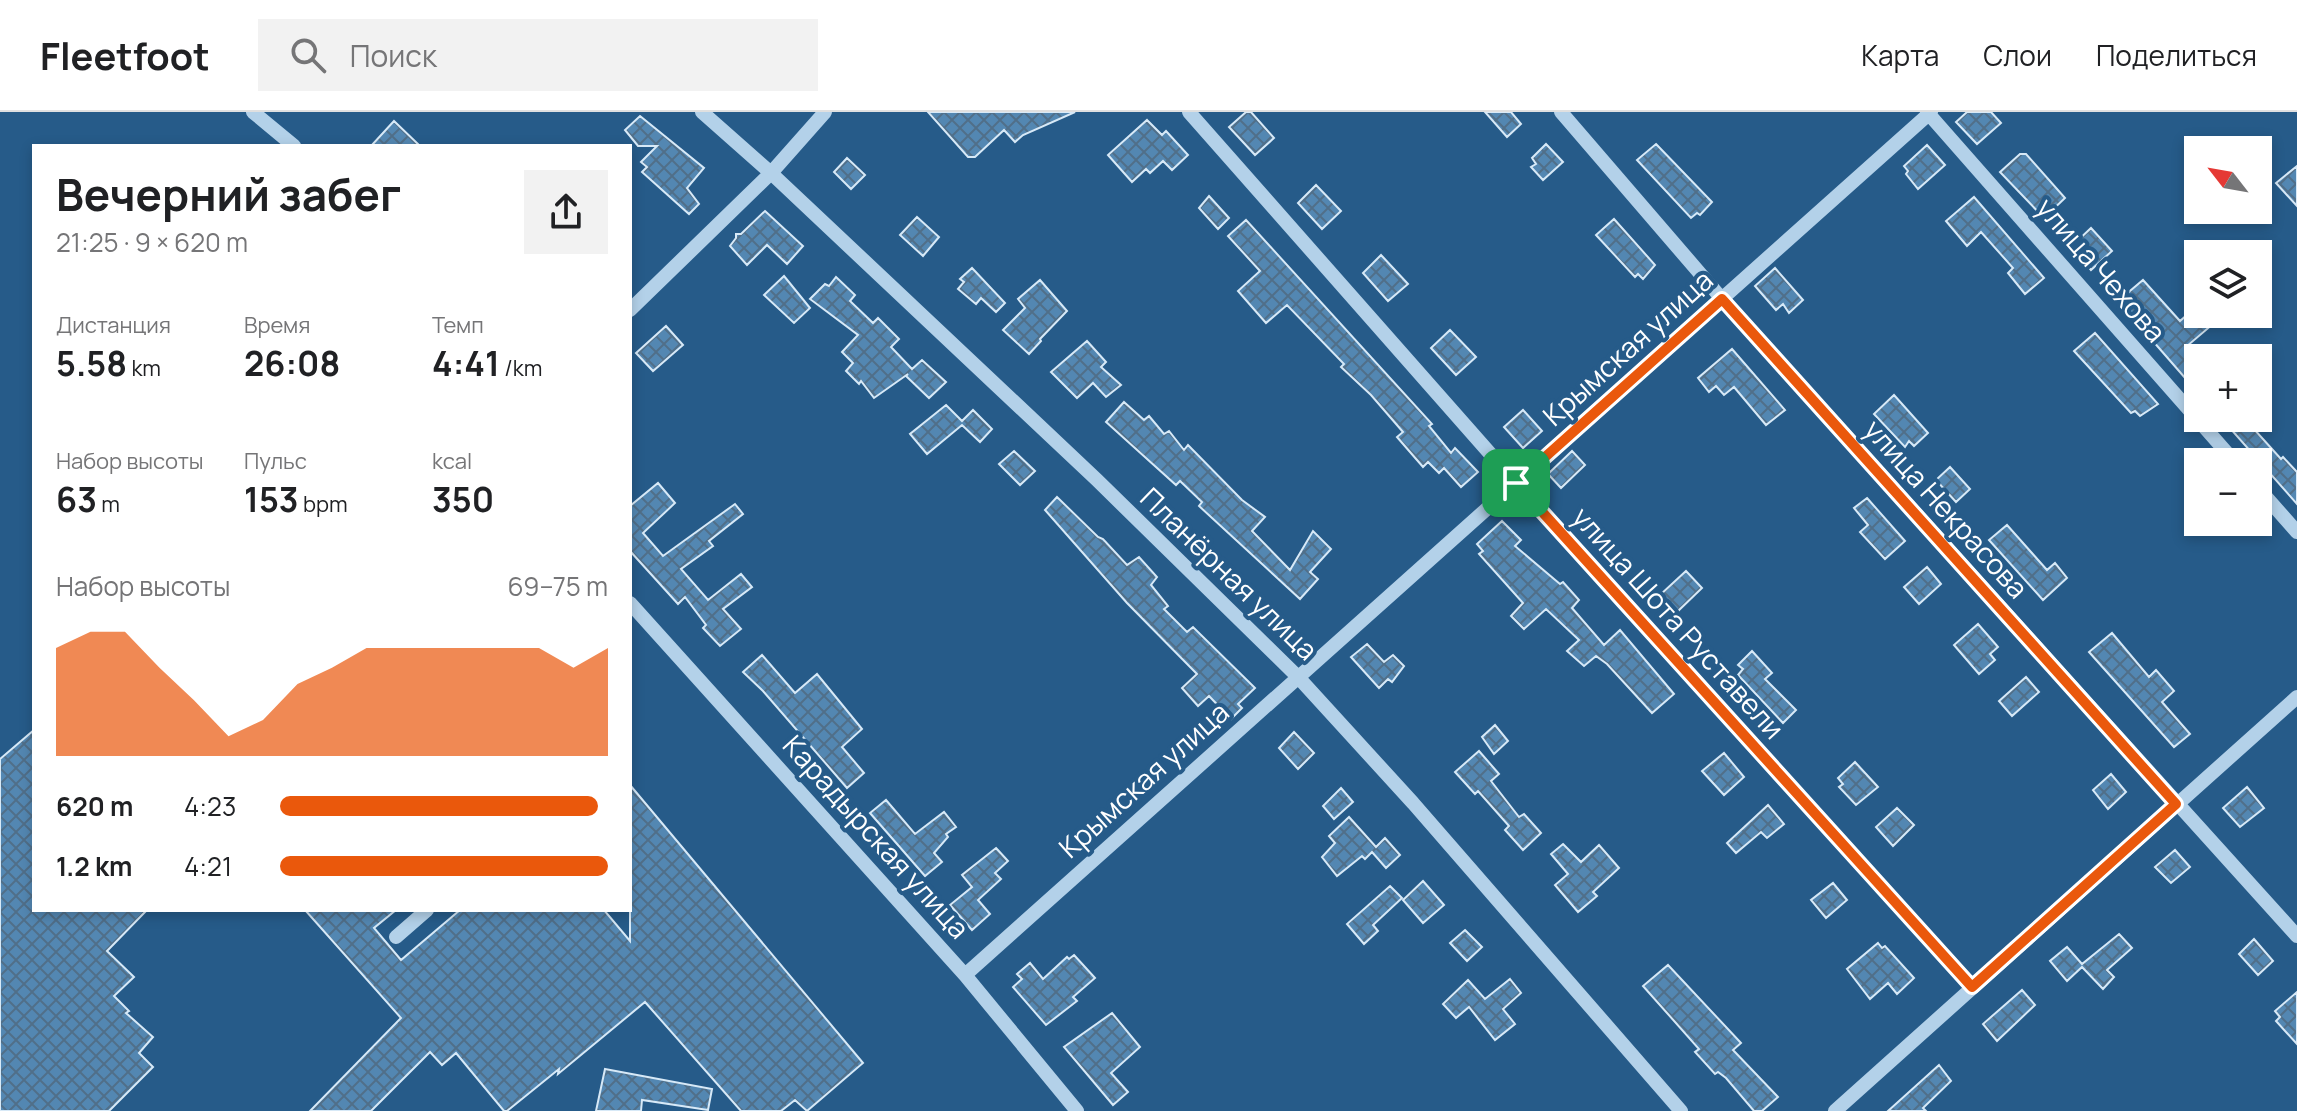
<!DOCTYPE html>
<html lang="ru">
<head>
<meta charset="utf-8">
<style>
	body { margin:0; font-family:Manrope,sans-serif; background:#f2f2f2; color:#202124; height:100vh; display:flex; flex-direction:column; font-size:30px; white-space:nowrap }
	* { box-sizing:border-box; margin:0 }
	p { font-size:26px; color:#757577 }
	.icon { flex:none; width:44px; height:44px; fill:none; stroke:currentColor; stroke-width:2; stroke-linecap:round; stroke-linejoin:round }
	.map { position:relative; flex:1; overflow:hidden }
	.side { position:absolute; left:32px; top:32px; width:600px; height:768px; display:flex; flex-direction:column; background:#fff; border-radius:0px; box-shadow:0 4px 12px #0003 }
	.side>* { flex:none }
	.needle { width:52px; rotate:301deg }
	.tools { position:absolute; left:2184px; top:24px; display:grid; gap:16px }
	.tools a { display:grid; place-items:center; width:88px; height:88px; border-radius:0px; background:#fff; box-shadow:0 4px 12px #0003; font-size:40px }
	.pin { position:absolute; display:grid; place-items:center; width:68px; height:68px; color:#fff; margin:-34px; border-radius:16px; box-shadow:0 4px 12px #0006 }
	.round { display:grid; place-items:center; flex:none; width:84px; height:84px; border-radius:0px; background:#f2f2f2 }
	.headline { display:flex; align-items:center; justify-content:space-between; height:136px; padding:0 24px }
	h1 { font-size:44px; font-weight:700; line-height:60px }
	.figures { display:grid; grid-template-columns:repeat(3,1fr); gap:12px; height:136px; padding:8px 24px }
	.figures div { display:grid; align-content:center }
	.figures b { font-size:34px; font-weight:700 }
	.figures small { font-size:22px; font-weight:400 }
	.figures p { font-size:22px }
	.chart { height:224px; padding:16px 24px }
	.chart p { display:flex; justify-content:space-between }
	.chart svg { width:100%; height:144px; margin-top:8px; fill:#ea580c; opacity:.7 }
	ul { padding:0 24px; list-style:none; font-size:26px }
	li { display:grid; grid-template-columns:128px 96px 1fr; align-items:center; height:60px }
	li i { height:20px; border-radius:10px; background:#ea580c }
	header { display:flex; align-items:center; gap:48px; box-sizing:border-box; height:112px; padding:0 40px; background:#fff; border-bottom:2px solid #e0e0e0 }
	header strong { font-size:38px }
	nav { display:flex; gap:44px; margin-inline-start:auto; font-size:28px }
	.search { width:560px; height:72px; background:#f2f2f2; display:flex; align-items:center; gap:20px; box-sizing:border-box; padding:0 28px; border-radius:0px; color:#757577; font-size:30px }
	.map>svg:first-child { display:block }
	.building { fill:url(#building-cross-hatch); stroke:#d7e9f7; stroke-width:2 }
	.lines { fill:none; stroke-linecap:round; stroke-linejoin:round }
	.minor { stroke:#b3d1e9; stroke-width:14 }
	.route-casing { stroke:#fff; stroke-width:16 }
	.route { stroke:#ea580c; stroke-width:10 }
	.labels { text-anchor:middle; stroke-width:8; stroke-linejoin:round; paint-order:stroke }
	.street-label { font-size:28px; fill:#fff; stroke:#265b89 }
</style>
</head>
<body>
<header>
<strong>Fleetfoot</strong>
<div class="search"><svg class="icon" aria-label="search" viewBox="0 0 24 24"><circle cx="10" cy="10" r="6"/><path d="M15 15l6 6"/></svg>Поиск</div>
<nav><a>Карта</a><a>Слои</a><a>Поделиться</a></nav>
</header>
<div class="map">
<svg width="2297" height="999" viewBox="0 0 2297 999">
	<defs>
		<pattern id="building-cross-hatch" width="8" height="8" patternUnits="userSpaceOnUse" patternTransform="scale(2)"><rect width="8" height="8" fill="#5387b2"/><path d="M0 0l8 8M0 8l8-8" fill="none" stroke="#506f89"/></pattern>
	</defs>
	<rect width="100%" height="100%" fill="#265b89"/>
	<!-- building -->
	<path class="building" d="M928,0H1075L1023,23L1015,30L1004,18L975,45H968Z
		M1246,0H1251L1274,26L1255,43L1229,15Z
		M1485,0H1511L1521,12L1507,25Z
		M1967,0H1991L2001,11L1977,32L1956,10Z
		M640,4L704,56L687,76L699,92L689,102L642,60L647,55L641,50L657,34H638L625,18Z
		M1147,8L1162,23L1166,19L1188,43L1172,58L1163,49L1150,61L1146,57L1132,70L1108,43Z
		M394,9L420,34H371Z
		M1546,32L1563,50L1543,68L1531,55L1536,52L1532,46Z
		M1656,32L1712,90L1700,103L1697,101L1691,106L1637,48Z
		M1927,33L1945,53L1918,77L1906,62L1908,59L1904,54Z
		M2020,42H2026L2065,86L2044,106L2000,60Z
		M847,46L865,63L851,77L834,60Z
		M2297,54V94L2276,71Z
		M1316,73L1341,99L1322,117L1298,91Z
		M1209,84L1229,106L1218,117L1199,96Z
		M1974,85L2044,166L2025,182L2008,161L2013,156L1981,120L1967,134L1946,109Z
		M765,99L803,134L787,152L767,133L747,153L730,134L736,126V122H741Z
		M917,105L939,125L923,144L900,123Z
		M1614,107L1655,153L1643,167L1638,162L1635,165L1596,123Z
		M1246,108L1432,312L1429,314L1451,341L1455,336L1478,360L1461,375L1444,356L1439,361L1428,350L1423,355L1397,325L1403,320L1371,283L1341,255L1344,252L1287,193L1266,211L1238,179L1260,159L1228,124Z
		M2091,116L2112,139L2091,158L2076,141L2079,138L2074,132Z
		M1381,143L1408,172L1388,189L1363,161Z
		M972,156L1005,191L996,200L981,186L976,192L958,177L964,170L960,167Z
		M1775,156L1803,188L1789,201L1783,192L1776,198L1755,174Z
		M784,164L810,196L794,211L764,183Z
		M836,165L855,183L850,189L873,211L878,206L899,227L891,235L912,257L922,248L946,270L929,286L906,264L908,262L874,286L861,269L859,272L846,259L853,251L842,240L858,223L810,187L825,172L829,174Z
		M1040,168L1067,199L1040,227L1041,229L1029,242L1003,218L1025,196L1018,187Z
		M2143,168L2180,209L2197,194L2198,202H2204L2213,212L2187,234L2198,247V257L2186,267L2118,189Z
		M666,214L683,233L653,259L636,241Z
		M1450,218L1476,245L1456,263L1431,236Z
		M2095,221L2158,292L2140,304L2135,299L2131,301L2074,239Z
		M1087,229L1106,250L1101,255L1121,273L1106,285L1093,271L1077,286L1051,260Z
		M1732,237L1785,298L1766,313L1734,275L1724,283L1716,274L1709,280L1698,266Z
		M1894,283L1928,321L1914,334L1909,329L1905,335L1874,302Z
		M1124,290L1144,308L1149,304L1164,322L1169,319L1184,338L1188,333L1242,388L1265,405L1252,419L1290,458L1313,419L1331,437L1310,460L1318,467L1300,487L1199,394L1202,390L1180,369L1176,373L1106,310Z
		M946,293L962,309L973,298L992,317L980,330L962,313L927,342L910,322Z
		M1523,298L1542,319L1523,336L1504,315Z
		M2221,306H2244L2281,347L2283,345L2297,360V392Z
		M1014,339L1035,359L1020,373L999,352Z
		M1572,339L1585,353L1561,376L1548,362Z
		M1950,355L1970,377L1956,390L1936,368Z
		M658,371L675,391L643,421L663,444L735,392L743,402L709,429L713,434L681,457L708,488L741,462L752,475L723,497L741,517L720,534L703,516L706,513L685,485L678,492L630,439V394Z
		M1057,385L1098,425L1103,427L1127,453L1139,445L1157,465L1151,473L1168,494L1164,497L1187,520L1193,515L1255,576L1238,592L1242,596L1231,607L1209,584L1198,594L1182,576L1197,562L1127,491L1045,398Z
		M1867,386L1905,429L1885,447L1860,420L1868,413L1854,396Z
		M1502,409L1521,428L1515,434L1560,472L1563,470L1579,488L1572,496L1604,533L1620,518L1674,582L1652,601L1607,552L1596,544L1584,554L1567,539L1579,528L1546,497L1524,517L1511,504L1523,491L1479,442L1483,439L1477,432Z
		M2007,413L2047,458L2055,451L2067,466L2043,488L1989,428Z
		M1927,455L1941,472L1919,492L1904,475Z
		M1686,459L1702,476L1677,500L1660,483Z
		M1978,512L1998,535L1990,542L1995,548L1979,562L1954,533Z
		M2112,521L2149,565L2156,558L2174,579L2162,590L2190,622L2174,635L2089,540Z
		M1367,532L1384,550L1393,543L1404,554L1392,570L1388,567L1379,576L1351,545Z
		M1752,539L1772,561L1765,567L1796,598L1783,611L1738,563L1743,557L1738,553Z
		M762,543L795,581L817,562L862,617L842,635L864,661L847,676L763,579L743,560Z
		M2026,565L2039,580L2012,604L1999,589Z
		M1495,613L1508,629L1494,642L1482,625Z
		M34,618V798H147L107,839L134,865L114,884L129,899L126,901L153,925L139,941L153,955L109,999H0V647Z
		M1294,620L1314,641L1298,657L1279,636Z
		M1479,639L1499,662L1491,669L1519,705L1524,702L1541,721L1523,738L1505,718L1509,714L1478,679L1475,682L1455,660Z
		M1724,641L1744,665L1724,683L1702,659Z
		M1855,650L1878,675L1856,693L1839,675L1843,672L1838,666Z
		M2111,662L2126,680L2108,697L2093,678Z
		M630,673L863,951L807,999L795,988L781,999H741L645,890L558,962L559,957L507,999H504L456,941L442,953L430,940L371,999H310L401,906L305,798H396L374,816L401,848L460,798H604L630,829Z
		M2247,675L2264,696L2240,715L2223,696Z
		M1341,676L1353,690L1334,707L1323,694Z
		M886,688L915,722L944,700L956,715L946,722L948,725L934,741L942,750L925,764L870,701Z
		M1768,693L1784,712L1767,726L1761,720L1736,741L1727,731Z
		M1897,696L1914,713L1893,734L1876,715Z
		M1349,705L1376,735L1385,726L1400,743L1386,756L1372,740L1365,747L1362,744L1337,764L1322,745L1335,731L1329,724Z
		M1563,732L1581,750L1599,733L1619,756L1593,780L1597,784L1578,800L1555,773L1568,762L1551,742Z
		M996,736L1008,749L995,761L1001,767L978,788L990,802L972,818L950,793L972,775L962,763Z
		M2175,738L2190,755L2171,771L2155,755Z
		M1423,769L1444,793L1423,811L1403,788Z
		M1833,771L1847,788L1826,806L1811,788Z
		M1390,774L1402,786L1373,813L1378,819L1364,832L1347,812Z
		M1465,818L1482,835L1467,849L1450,831Z
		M2119,822L2132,836L2107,858L2114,865L2103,877L2082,855L2067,869L2050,849L2067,835L2082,852Z
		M2254,827L2273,849L2258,863L2239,842Z
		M1878,831L1882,836L1885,834L1914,866L1897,882L1888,871L1870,887L1847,857Z
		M1074,843L1095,866L1073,885L1077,889L1046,913L1013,875L1022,867L1017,862L1030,851L1043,867L1067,845L1069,847Z
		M1668,853L1741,931L1733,938L1778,985L1762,999H1754L1726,966L1718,960L1715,962L1695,940L1699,937L1643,874Z
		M1510,867L1521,881L1503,897L1515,912L1495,928L1469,895L1456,906L1443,892L1468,868L1485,887Z
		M2022,878L2035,893L1997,929L1983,912Z
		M2297,880V932L2276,909L2280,905L2275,899Z
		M1112,901L1140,935L1111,961L1128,980L1113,993L1064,935Z
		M1939,953L1951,969L1923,996L1926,999H1888Z
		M605,957L712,977L708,998L642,988L641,999H596Z"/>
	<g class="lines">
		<!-- minor -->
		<path class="minor" d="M253,0L294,34
			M702,0L771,61L1097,368L1298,565L1413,691L1681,999
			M1189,0L1516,371L1972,875
			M1561,0L1722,187L2297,824
			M1927,0L2235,350
			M630,198L771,61L825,0
			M2258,376L2297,420
			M630,491L965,863L1077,999
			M396,825L427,798
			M965,863L1931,0
			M1835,999L2297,585"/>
	</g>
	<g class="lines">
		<!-- route casing -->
		<g class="route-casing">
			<path id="route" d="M1722,187L2176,692L1972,875L1516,371Z"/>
		</g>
		<!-- route -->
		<use href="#route" class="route"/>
	</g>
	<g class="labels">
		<!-- street labels -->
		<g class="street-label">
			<text transform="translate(2101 158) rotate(49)" y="10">улица Чехова</text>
			<text transform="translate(1628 236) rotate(-42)" y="10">Крымская улица</text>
			<text transform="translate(1946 397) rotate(48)" y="10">улица Некрасова</text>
			<text transform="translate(1229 462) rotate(44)" y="10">Планёрная улица</text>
			<text transform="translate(1678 511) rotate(48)" y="10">улица Шота Руставели</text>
			<text transform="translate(1144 668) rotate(-42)" y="10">Крымская улица</text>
			<text transform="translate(876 725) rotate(48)" y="10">Карадырская улица</text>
		</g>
	</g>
</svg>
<div class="tools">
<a><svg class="needle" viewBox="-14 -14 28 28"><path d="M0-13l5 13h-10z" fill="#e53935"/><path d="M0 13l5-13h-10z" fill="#757577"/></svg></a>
<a><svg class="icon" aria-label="layers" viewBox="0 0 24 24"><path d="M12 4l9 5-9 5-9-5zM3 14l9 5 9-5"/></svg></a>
<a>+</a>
<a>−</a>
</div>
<div class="pin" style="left:1516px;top:371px;background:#1e9e55"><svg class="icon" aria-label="arrive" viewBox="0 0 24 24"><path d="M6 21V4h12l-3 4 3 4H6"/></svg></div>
<section class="side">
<div class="headline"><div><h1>Вечерний забег</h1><p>21:25 · 9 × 620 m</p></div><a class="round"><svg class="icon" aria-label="share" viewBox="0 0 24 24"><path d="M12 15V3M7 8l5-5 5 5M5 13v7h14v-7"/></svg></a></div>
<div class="figures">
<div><p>Дистанция</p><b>5.58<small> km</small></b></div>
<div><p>Время</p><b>26:08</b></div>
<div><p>Темп</p><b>4:41<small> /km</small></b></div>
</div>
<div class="figures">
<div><p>Набор высоты</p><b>63<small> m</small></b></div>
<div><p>Пульс</p><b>153<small> bpm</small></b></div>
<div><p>kcal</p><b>350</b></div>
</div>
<div class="chart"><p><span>Набор высоты</span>69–75 m</p>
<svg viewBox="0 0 160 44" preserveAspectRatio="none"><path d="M0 44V11L10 6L20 6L30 17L40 27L50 38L60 33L70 22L80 17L90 11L100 11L110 11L120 11L130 11L140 11L150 17L160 11V44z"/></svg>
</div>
<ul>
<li><b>620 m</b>4:23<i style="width:97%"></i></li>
<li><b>1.2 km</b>4:21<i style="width:100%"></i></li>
</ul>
</section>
</div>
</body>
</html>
